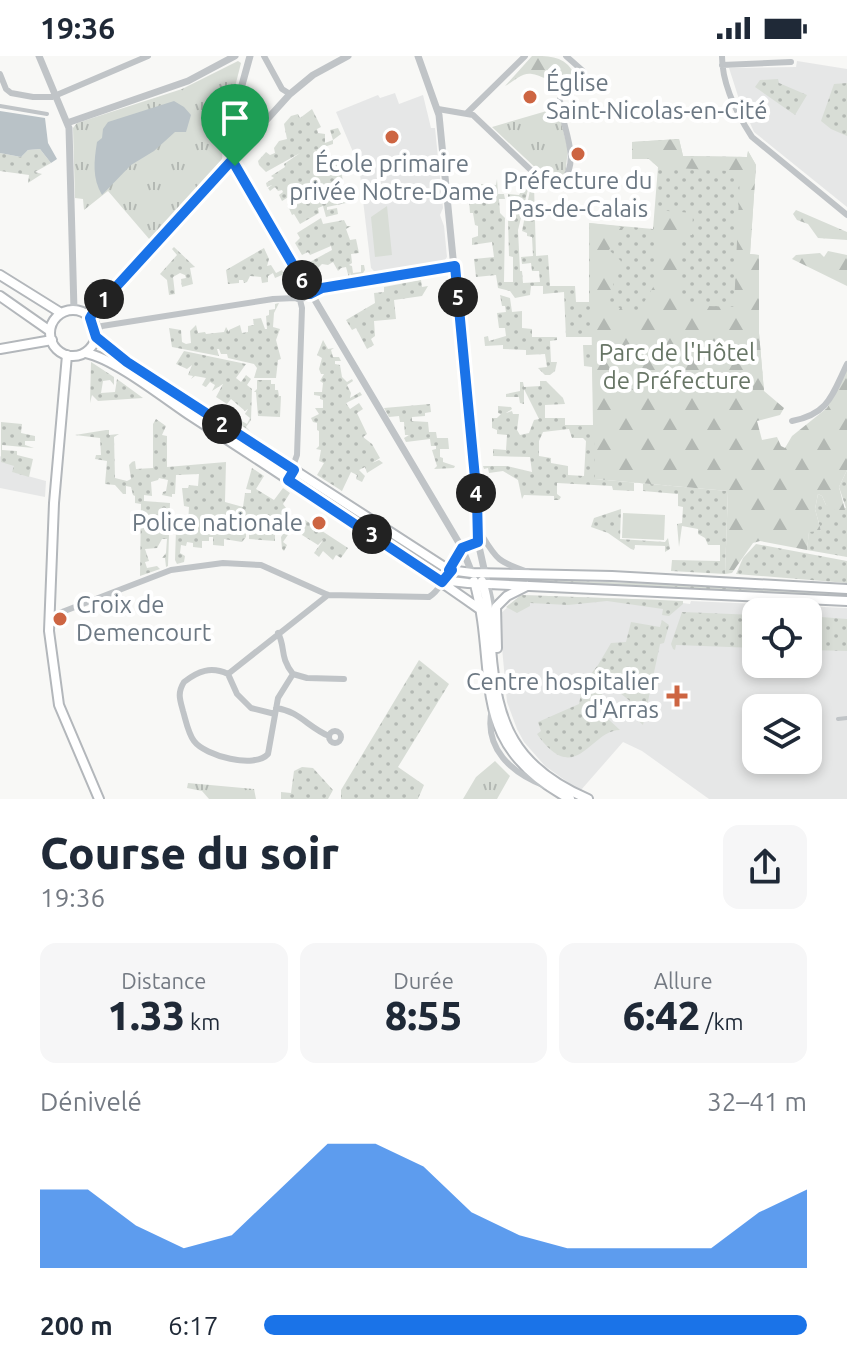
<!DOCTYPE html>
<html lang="fr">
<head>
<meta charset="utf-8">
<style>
	body { margin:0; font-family:Ubuntu,sans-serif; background:#f6f6f7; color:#1f2937; height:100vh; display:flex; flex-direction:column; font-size:30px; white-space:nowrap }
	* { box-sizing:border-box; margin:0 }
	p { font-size:26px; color:#747a83 }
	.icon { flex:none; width:44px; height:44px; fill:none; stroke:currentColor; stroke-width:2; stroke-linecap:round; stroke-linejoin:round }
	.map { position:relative; height:743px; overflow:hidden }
	.panel { display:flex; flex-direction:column; background:#fff; flex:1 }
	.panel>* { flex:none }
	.tools { position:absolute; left:742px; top:542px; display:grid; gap:16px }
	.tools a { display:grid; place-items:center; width:80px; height:80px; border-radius:16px; background:#fff; box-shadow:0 4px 12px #0003; font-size:40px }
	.pin { position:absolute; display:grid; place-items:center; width:68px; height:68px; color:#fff; margin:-82px -34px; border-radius:50% 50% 50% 0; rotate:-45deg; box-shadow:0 0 8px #0007 }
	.pin .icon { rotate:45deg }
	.km { position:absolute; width:40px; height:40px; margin:-20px; border-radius:50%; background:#222; color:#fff; font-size:22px; line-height:40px; text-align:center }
	.round { display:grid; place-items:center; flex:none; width:84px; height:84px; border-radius:16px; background:#f6f6f7 }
	.headline { display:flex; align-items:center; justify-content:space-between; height:136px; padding:0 40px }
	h1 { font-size:44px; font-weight:800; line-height:60px }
	.figures { display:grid; grid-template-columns:repeat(3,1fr); gap:12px; height:136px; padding:8px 40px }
	.figures div { display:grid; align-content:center; border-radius:16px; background:#f6f6f7; text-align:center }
	.figures b { font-size:40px; font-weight:800 }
	.figures small { font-size:22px; font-weight:400 }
	.figures p { font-size:22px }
	.chart { height:224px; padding:16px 40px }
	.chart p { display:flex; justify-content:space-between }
	.chart svg { width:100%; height:144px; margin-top:8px; fill:#1a73e8; opacity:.7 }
	ul { padding:0 40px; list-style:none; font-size:26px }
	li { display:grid; grid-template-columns:128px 96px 1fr; align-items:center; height:60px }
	li i { height:20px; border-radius:10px; background:#1a73e8 }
	.status { display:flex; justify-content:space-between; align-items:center; height:56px; padding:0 40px; background:#fff; direction:ltr }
	.status svg { height:22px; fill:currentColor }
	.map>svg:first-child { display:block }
	.built { fill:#e6e7e7; fill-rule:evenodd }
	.grass { fill:url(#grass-dots); fill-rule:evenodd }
	.forest { fill:url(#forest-firs) }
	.park { fill:url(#park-tufts) }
	.pitch { fill:#d8ddd6 }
	.water { fill:#b9c2c7 }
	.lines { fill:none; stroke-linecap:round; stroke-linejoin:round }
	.secondary-casing { stroke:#b3b7bb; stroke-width:12 }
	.pedestrian { stroke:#c0c4c7; stroke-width:4 }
	.minor { stroke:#c0c4c7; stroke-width:6 }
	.tertiary { stroke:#c0c4c7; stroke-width:7 }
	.secondary { stroke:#fff; stroke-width:8 }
	.route-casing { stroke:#fff; stroke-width:16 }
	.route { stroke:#1a73e8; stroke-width:10 }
	.poi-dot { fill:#cd6542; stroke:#fff; stroke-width:3 }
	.labels { text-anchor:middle; stroke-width:8; stroke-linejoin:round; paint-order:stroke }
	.poi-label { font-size:24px; fill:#6c7883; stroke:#fff; text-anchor:start }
	.park-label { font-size:24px; fill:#687666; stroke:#fff }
</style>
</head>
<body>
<div class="status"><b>19:36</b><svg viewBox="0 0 49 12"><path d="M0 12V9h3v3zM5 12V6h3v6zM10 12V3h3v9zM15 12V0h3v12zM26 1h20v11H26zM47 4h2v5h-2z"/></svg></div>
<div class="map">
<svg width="847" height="743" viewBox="0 0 847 743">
	<defs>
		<pattern id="grass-dots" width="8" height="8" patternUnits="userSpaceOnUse" patternTransform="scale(2)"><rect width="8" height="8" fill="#d8ddd6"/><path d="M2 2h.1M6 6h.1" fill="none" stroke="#b3b8b3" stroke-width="1.8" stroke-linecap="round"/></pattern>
		<pattern id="forest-firs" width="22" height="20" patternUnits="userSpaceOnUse" patternTransform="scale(2)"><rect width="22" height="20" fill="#d8ddd6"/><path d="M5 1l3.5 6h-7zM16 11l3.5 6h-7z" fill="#b3b8b3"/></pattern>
		<pattern id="park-tufts" width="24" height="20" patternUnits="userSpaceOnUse" patternTransform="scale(2)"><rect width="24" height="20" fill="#d8ddd6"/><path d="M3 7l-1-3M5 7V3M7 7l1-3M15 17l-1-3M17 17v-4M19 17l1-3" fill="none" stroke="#b3b8b3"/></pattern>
	</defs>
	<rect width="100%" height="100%" fill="#f8f8f6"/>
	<!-- built -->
	<path class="built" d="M797,5L847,13V151L754,76L738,40L729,12L796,11Z
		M395,37L399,48L423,39L431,72H435L443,152L440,159L444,170L447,201L445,204L376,217L371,212L359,110L336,56L378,39L380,42Z
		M0,400L14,410L13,416L46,425L45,441L0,432Z
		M521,539L660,544L690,548L691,545L712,546L847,552V743H709L642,695L623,686L581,734L573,730L545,710L524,686L517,673L507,646L499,559ZM756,556H808V608H756ZM756,652H808V704H756Z"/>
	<!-- grass -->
	<path class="grass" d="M778,23L779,27L807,39L795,59L755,31L760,24Z
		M847,27V80L831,73L821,65L834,28Z
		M312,53L321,71L317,73L318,77L325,78V87L333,84L330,74L338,72L341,78L333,84V88L312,95L327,91L330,98L328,101L330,110L340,107L343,126L334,129L344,132L346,147L327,151V154L337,152L338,158L326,161L323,150L318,152L319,157L300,168L294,158L292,159L287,148L293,145L290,140L282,145L279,139L283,136L282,134L278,135L275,131L270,135L268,132L272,129L267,131L266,127L274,122L271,120L285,111L284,108L300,97L266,116L259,109L258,105L266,96L270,99L275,97L274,92L279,85L287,83L284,68L291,60L298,58L300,62Z
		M679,83L683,100L747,101L748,95L756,109L750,198L759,199V277L764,336L595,396V423L728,435L725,518L671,515L672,504L720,505V489H708L705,482L698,478V473L682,470L679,491L677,468L682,467L683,451L678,450V438L643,435V427H634V435L613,434L612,430L557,427V438L561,441L559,444H554V440L524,439L522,443L518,424L503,415L489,417L488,412L484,413L483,410H507L532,416L530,401L493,400V393L506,394L507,379L497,378V374L492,372V362H497L501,358L498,357V350L511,351L512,353L506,357L512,355L513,358H519L517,374L520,379L529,377L534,364L539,363L524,333V348L520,347L519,341H506V338L520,335V326H523L524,331L540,330V325H546L563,342L565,348L545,349V362H565V369H593L592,311L584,310L583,289H592V281H566L564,236L543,238V230H531L530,239L515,242L510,235L498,232L496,219L476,221L474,203L494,201L492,186L472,189V182L478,180V170L475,169L473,157H470L469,144L482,143L481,128L496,129L497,123L498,138H504L505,143H499L500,157L505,162L504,226H513V201L509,200L508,163L514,158L515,144L508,143V138L519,139L525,129H529L518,174L520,215H522L523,227L540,226L539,215H532L531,207L522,208L521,201L533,200L532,181L527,180V177L522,175L531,129H534L536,200L548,199L550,230H575L576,246H589V167L653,173L658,111L649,103H632V86ZM569,373L572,382H583L586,385L584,420L568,419V410L551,407V402L539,400V385L543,376Z
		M40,93L51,107L35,116L42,118L28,127L29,119L0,115V97L21,101L28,94Z
		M321,162L323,168L344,164L347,170H351L346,173L350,184L356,183L359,197L351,198L352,207L349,209L352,210L353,217L361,216V209H364L365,214L361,220L351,221L350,216L349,222L346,211L341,212L338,215L333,206L328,209L322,208L318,212L320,220L308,222L317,216L308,207L332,194L331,190L310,199L308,196L302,199L295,187L300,182L297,177Z
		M174,191L195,211L190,212L193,228L182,231L181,223L186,222L185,219L180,217L173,221L175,238L169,239L167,224L160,218L177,199L172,193Z
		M264,192L269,203L267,210L271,209L276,217L282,214L283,216H289L275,222L273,217L268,220V226L262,227L261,221L250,220L247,226L244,227L243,224H239V227L228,228L226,214Z
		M421,224L422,231L428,230L422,240L394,244L396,263L374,265L375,280L371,283L374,289L367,293L356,272L352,274L346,264L375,247L374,237L384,236V231Z
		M500,239L510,242L512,256L522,255V272L532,273V281H557V284L550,285L551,306H557L555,315L550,319H545L538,312L547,311L545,298L526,299V294L503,293V289L485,290L484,281L488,280L489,285L506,280L505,272H499L497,257L506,256L505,250H502Z
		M279,247L274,257L273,271L280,273L276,284L281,303L278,304L276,322H254L257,312L254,308L228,302L227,298H221L219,293H217L219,300L172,291L169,272L181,274L182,286L186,288L191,287L190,275L196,269L198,277L205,276L206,278L224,276L226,271L229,276V274L240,269L242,277L248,276V270L254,269L253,263L261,262L265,273H267L266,260L269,259V254L275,253V248Z
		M323,284L328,293L334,292L331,294L333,301H339L341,305H335V308L340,309L342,321L347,326L352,323L353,325L347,329L351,337L350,342L360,336L362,339L346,347L350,353L359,347L363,353L357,357L367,378L363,381L372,388L380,402L372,407L379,404L383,407L367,417L365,411L359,414L365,420L362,426L356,423L357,419L351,416L342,435L317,419L324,407L319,405L321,394L316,393L319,390V375L317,374V367L313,366L311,362L319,358L315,352H323V344L320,343V340L314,339V336H322L323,327L320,325L324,318H321L319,313L322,302L317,299Z
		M184,295L246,308L236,322L241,326L246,319L251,323L247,329L252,333L251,364L246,371L250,375L238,367L240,364L247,368L250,362L245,358L248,353L245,355L231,343L227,348L216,341L223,328L212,335L215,329L210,326L206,331L202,329L206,322L195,320L191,323L193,320L188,319L192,309L187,313L176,308Z
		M91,306L114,321V329L110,324L103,325L101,337L115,336L117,323L143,342L98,345L92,339L90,347Z
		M257,324H271V328H275V334H278L279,340H281L280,361L258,360L256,336H254L257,333Z
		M430,348L431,356L425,357V360L412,361V365L428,366L429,376H436L437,382H448L449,393H440V401L443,402V406L455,410L454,412L434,413L437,410L432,394L436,393V390H431L430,383L406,386L404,382L409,379H405L404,366H400L399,360L389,361L384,352Z
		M156,363L166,370L162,379L167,380V411L226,406L225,446L243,451L245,437H251V434L246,433L252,412L264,420L256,433L274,444L283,432L290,437L283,448L289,456L276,477L273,475L271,477L275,479V485L249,483V470H246V481L242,486L224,483V490L213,489V481H209V485H202V492L193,491V487L187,486L186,490L181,489L180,497L185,500L184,506L177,508L175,504L176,474H181L185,469L193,470L192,467H188L189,451L184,450L182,432H188L189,429L198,430L199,418L176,419L175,438H172V441L162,439L163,436L166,435L168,424L159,422L158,424L151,426L152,440L144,439V445L170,447L168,510L166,511L165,502H162L166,497L167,483H162L157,492L145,493L149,505L145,506L147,512L157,510L160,513L140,520L141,448L135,447V440L133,439L131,431L126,430V438H123L115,429L105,428L107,405L95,403L96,399H101L100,382L75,379L106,374H109V379L119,378L114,381L115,422L127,425L131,423L129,409L132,406L135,405L136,413L153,412V368Z
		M1,366L22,368L21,377L35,380V385H25V389L34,392L2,389V394L17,395V399L33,403L29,421L12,416L14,410L1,406Z
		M847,414V501L807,494L809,475H821L815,453L818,438L822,440L826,449L846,452L839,431Z
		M621,453L620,483L665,486L668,482L670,493L665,496V490L635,489L634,494L631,493L608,477L591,471L594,462Z
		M296,458L348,492L341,502L336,499L333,504L323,495L319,501L314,497L324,483L318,489L302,479L305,473L296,467L283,486L287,489L284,495L282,493L281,481Z
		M756,488L847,505V527L736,518L743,502Z
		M493,522L807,533L847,537V542L519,526Z
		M521,539L660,544L683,545V548L669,560L662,559L663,553L607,545L568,549L530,547V550L517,557L506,551Z
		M682,556L756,559V592L676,589L675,594L673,593L671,588Z
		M808,560L847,563V595L808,594Z
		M662,564L669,569L664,587L660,588L643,669L633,660L635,656L625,651L630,645L610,629L593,649L620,674C590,674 576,733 537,678L541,675L538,666L579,648L583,628L598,609L611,587L626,586L631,566L660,571Z
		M419,604L449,628L398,711L424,729L418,743H341V734Z
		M302,711L313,712L333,734L328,743H281V736L291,737L294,715Z"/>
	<!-- forest -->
	<path class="forest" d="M532,0C551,0 564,0 574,17L573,23L563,30H555L552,23C543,23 540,19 532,18C522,16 513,26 505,30Z
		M679,83L683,100L747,101L748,95L756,109L750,198L759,199V277L764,335L784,352L780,359L757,365L762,384L777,381L781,390L785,392L792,380L827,352L847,314V414L839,431L845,454L840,457L826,449L822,440L818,438L815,453L821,475L809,476L807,494L760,485L753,487L732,517L725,518L728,435L595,423L589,167L624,171L609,194L621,205L608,245L623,254L637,258L658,223L655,205V154L693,157L692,179L680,180L678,223L681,249L734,251L740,120L730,115L658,111L649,103H632V86Z
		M796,154L847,176V184L818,182L808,168L797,164L793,158Z
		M828,195L847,199V230L792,203L796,199L820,197L824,201Z"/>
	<!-- park -->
	<path class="park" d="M238,5L241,7L223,79L222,108L150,184L108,135L84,154L83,143L75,142L73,72L77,67L182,33Z
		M557,52L568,93L565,120L555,123L540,116L492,71Z
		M495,705L510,720L497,743H463L476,721Z
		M188,727L254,733L256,743H209L202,735L187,732Z"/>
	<!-- pitch -->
	<path class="pitch" d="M387,150L392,199L375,201L371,161Z
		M623,457L665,459L664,484L622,482Z"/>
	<!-- water -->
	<path class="water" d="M174,45L184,51L191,59L186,76H175L154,95L131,109L102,139C92,122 94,105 97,86L102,82L103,73L108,66Z
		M0,55L45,62L48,87L57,103L51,107L40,93L28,94L21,101L0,97Z"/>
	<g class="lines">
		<!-- secondary casing -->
		<g class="secondary-casing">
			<path id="secondary" d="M0,219L61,257
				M0,240L50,275
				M50 277a23 23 0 1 1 46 0a23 23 0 1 1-46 0Z
				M96,281L127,306L449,514L472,517L612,520L847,533
				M0,293L52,284
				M86,297C115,303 164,342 191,360C288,423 386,487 481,554
				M67,299L54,447L49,575L59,649L99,743
				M442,524L468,527L847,545
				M474,525C500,618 464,686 570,743
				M482,525C489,546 490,570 491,592C497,669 514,711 588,743
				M497,592L496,551L507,540L527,530"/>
		</g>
		<!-- pedestrian -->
		<path class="pedestrian" d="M0,50L47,58
			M838,663L847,662"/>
		<!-- minor -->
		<path class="minor" d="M264,0L282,33L290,38
			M722,0C722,27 737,58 752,81L847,159
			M722,9L791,6
			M0,18L6,33L11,37L33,41H52L148,0
			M438,53L473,59L536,119L552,125H563C582,101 560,69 560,43L583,15L566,0
			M468,56L525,0
			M300,244L322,232L455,210
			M96,274L102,270L273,243L295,242L300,244
			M792,365C829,358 832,339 847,308
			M288,424L297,399L302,252L300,244
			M478,473C496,502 495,505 528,516
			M449,514L462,492L478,486
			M49,561L171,514L223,507L261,509L328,539L429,541C440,535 443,522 452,514
			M278,577C286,592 279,600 293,618L278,642L268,698C255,713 205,700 194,685C188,677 186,665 183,655C180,644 177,637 184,626C198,615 211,610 228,618L328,539
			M228,618L237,638L251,652L275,658
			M293,618L307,622L344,623
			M276,652C299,655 309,672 329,680
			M492,653C483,693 512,717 545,730
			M329 681a6 6 0 1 1 12 0a6 6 0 1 1-12 0Z"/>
		<!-- tertiary -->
		<path class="tertiary" d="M39,0L69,72L74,254
			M250,0L229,76V99L462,492L472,517
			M418,0L439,59L473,406L478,486L491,544L488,553
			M67,67L188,25L235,0
			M90,262L97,251L290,38L313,19L348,0"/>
		<!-- secondary -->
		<use href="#secondary" class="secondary"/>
	</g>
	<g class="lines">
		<!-- route casing -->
		<g class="route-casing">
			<path id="route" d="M232,104L310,238L322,232L455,210L477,443L478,486L462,492L449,514H452L442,526L288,424L294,414L127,306L96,281L90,262L94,255Z"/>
		</g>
		<!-- route -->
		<use href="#route" class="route"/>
	</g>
	<!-- markers -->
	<g class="poi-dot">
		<circle cx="530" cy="41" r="8"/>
		<circle cx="392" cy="81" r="8"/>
		<circle cx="578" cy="98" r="8"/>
		<circle cx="319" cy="467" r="8"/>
		<circle cx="60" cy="563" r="8"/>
		<path d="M673 628h8v8h8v8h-8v8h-8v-8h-8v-8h8z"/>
	</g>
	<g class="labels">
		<!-- poi labels -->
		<g class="poi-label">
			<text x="546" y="35">Église<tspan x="546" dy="28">Saint-Nicolas-en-Cité</tspan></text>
			<text x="392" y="116" text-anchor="middle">École primaire<tspan x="392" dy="28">privée Notre-Dame</tspan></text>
			<text x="578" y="133" text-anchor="middle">Préfecture du<tspan x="578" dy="28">Pas-de-Calais</tspan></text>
			<text x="303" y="475" text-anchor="end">Police nationale</text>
			<text x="76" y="557">Croix de<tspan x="76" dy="28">Demencourt</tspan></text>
			<text x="659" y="634" text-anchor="end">Centre hospitalier<tspan x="659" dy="28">d'Arras</tspan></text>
		</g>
		<!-- park labels -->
		<g class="park-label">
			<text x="677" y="305">Parc de l'Hôtel<tspan x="677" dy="28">de Préfecture</tspan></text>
		</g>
	</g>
</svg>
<div class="tools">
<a><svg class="icon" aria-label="locate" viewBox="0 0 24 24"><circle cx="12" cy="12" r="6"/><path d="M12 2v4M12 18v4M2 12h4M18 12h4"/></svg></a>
<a><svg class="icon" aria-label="layers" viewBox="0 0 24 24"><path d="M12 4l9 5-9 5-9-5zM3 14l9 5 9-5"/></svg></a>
</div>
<div class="pin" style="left:235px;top:110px;background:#1e9e55"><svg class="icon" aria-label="arrive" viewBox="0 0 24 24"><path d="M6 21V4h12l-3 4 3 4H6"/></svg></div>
<b class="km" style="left:104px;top:243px">1</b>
<b class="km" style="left:222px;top:368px">2</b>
<b class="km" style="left:372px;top:478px">3</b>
<b class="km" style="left:476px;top:437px">4</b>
<b class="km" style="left:458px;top:241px">5</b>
<b class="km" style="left:302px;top:224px">6</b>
</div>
<section class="panel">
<div class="headline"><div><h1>Course du soir</h1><p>19:36</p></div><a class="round"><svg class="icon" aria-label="share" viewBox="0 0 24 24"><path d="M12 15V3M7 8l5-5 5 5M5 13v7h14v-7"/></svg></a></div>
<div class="figures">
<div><p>Distance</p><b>1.33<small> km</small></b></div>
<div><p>Durée</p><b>8:55</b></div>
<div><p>Allure</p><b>6:42<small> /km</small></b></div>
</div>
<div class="chart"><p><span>Dénivelé</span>32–41 m</p>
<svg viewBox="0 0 160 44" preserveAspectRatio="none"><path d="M0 44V20L10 20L20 31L30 38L40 34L50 20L60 6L70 6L80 13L90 27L100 34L110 38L120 38L130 38L140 38L150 27L160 20V44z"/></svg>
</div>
<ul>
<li><b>200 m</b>6:17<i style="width:100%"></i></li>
</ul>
</section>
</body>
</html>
